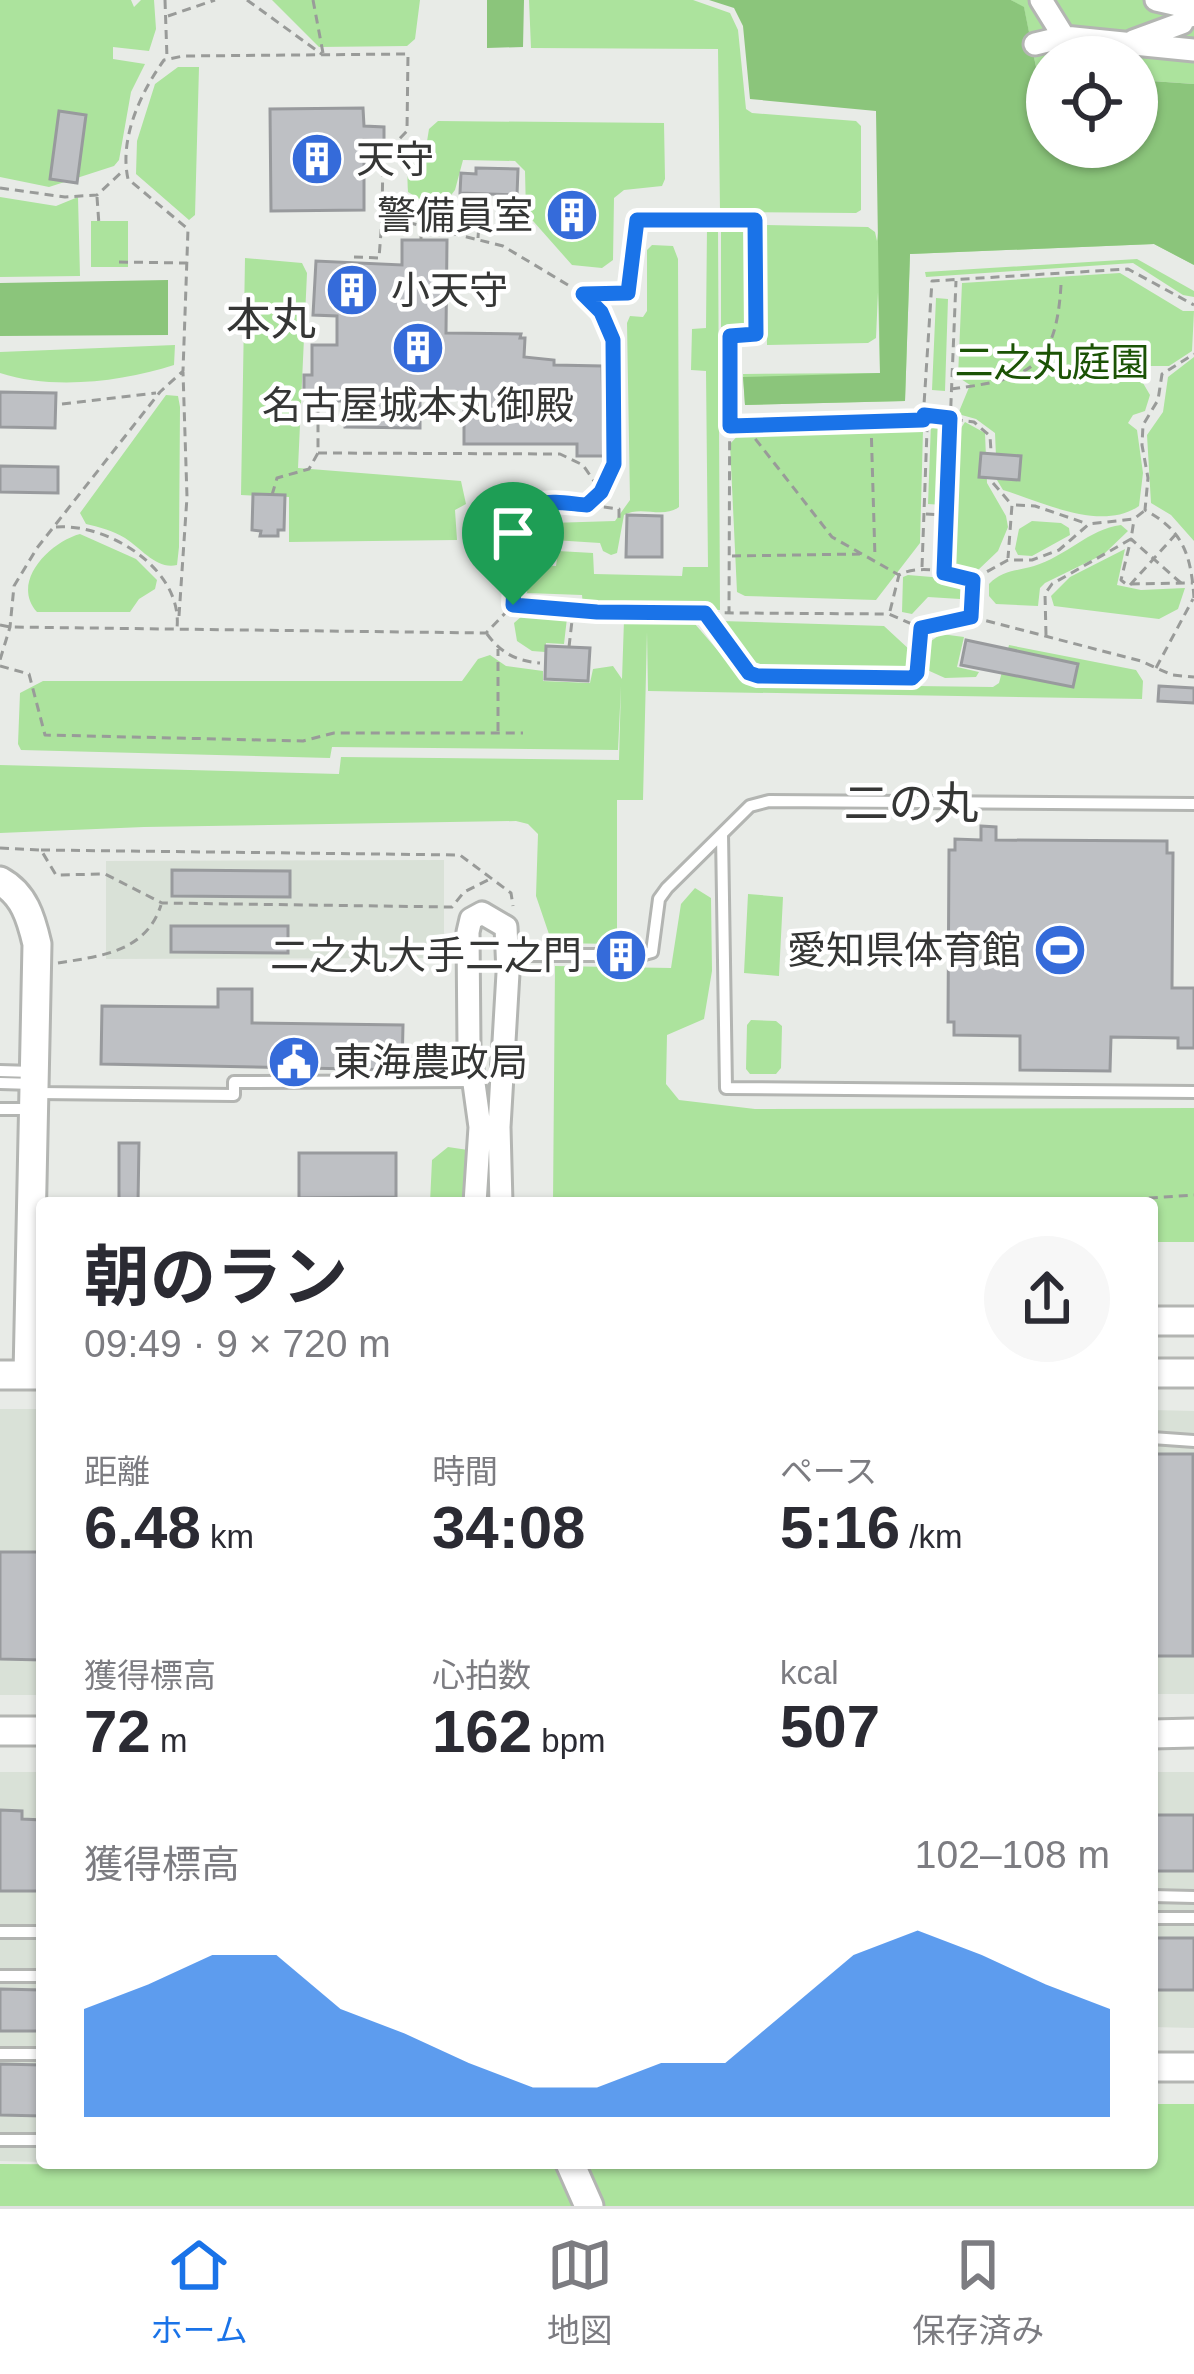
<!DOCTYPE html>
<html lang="ja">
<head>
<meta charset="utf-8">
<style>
	body { margin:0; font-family:Arial,"Noto Sans JP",sans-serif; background:#f7f7f7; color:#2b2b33; height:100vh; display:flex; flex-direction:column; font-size:45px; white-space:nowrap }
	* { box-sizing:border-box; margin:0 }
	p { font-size:39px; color:#7c7c81 }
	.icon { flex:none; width:66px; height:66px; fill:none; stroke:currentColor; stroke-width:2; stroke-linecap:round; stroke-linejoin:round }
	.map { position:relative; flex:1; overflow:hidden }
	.sheet { position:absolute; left:36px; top:1197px; width:1122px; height:972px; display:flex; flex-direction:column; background:#fff; border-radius:12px; box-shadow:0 3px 9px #0004 }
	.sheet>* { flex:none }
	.tools { position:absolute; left:1026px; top:36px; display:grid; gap:24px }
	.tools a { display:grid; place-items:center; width:132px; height:132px; border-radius:50%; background:#fff; box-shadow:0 3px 9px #0004; font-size:60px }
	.pin { position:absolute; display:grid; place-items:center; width:102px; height:102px; color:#fff; margin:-123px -51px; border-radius:50% 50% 50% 0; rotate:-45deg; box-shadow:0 0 12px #0007 }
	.pin .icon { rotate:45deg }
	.round { display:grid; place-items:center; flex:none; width:126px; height:126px; border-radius:63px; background:#f7f7f7 }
	.head { display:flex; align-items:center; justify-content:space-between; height:204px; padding:0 48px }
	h1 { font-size:66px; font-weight:700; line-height:90px }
	.figures { display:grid; grid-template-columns:repeat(3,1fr); gap:18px; height:204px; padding:12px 48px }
	.figures div { display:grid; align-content:center }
	.figures b { font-size:60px; font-weight:700 }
	.figures small { font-size:33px; font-weight:400 }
	.figures p { font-size:33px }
	.chart { height:336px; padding:24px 48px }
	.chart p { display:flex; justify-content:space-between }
	.chart svg { width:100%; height:216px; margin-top:12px; fill:#1a73e8; opacity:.7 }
	.tabs { display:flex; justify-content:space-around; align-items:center; height:168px; border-top:3px solid #e1e1e2; background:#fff; font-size:33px; color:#7c7c81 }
	.tabs a { display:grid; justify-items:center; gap:6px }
	.tabs .current { color:#1a73e8 }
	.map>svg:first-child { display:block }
	.built { fill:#d9e1d7 }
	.green { fill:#ace39d }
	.water { fill:#8bc57b }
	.building { fill:#bec0c4; stroke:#989a9d; stroke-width:3 }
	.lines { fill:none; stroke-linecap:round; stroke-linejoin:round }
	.lane-casing { stroke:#b3b5b2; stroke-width:16 }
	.street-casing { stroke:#b3b5b2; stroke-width:27 }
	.secondary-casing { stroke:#b3b5b2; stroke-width:33 }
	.path { stroke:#999b99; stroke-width:3; stroke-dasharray:9 6; stroke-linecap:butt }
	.lane { stroke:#fff; stroke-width:10 }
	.street { stroke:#fff; stroke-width:21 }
	.secondary { stroke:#fff; stroke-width:27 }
	.route-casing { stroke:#fff; stroke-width:24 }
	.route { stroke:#1a73e8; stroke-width:15 }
	.labels { text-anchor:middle; stroke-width:9; stroke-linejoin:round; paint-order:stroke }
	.poi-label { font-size:39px; fill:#353635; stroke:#fff; text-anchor:start }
	.park-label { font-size:39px; fill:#1b5305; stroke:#fff }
	.quarter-label { font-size:45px; fill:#353635; stroke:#fff }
</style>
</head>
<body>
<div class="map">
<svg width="1194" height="2206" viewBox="0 0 1194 2206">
	<rect width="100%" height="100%" fill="#e8ebe7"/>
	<!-- built -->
	<path class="built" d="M444,860V958L106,959V861Z
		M0,1409H42V1695H0Z
		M1152,1410L1194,1411V1694H1152Z
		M0,1772H42V2162L0,2161Z
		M1152,1772H1194V2028L1152,2027Z"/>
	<!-- green -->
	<path class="green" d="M0,0H131L134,7L141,0H154L156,29L149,51L113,47V59L145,64L131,92L119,160L114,166L49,187L0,177Z
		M272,0H420L415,39L407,46L319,47Z
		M529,0H693L730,13L738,30L746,109L752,113L856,121L861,126V210L856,213L720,212L718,49L531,48Z
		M1011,0H1194V84L1137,80V57H1047V73L1037,72L1024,8Z
		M178,67H199L195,215L189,220L136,174L137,141L155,84Z
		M438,121L664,123L665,179L662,186L624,190L614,198L613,260L602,268L572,265L526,213L525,171L515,161L463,160L455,190L448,199L421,200L408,192C407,176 406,165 424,160L429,129Z
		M0,197L56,206L78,197L80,276L0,277Z
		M91,221H128V267H91Z
		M1159,223L1194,265L1154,244L910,254L905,401L745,405L743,374L880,373L878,292L876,338L868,343L767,345L766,225L868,227L875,232L877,241L878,233Z
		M707,227L718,228L720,610L583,607L582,595L527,593L529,565L556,566L558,551L593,553L594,574L682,576L683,567H708L706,371L691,370L692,329L706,328Z
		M721,228H747V328L721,327Z
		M652,245L673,246L678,259L679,507C663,519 641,505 624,515L617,553L611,555L603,551L600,543L553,540L549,535L550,523L615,521L630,500L627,323L630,316L643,317L647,311V250Z
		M245,258L302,263L307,273L298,468L461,481L466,504L455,510L457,540L289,542V497L241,495Z
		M1137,259L1194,291V297L1183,295L1133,263L926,277L925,272Z
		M1120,273L1183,311H1194L1192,351L1169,366H1143L1136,371L1150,395L1145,411L1133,415L1128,423L1137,430L1143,473L1139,506C1101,532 1042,502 1003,490L997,480L995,433L976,419L958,414L970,385L958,377L962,283Z
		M936,298L948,299L945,391L932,390Z
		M175,345L174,365C122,382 52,390 0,373V352Z
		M1194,357V541L1171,515L1151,503L1147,435L1163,412L1168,377Z
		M166,395L178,396L180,407L179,547L177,565C157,570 142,549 125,538C113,531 100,527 86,524L80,513Z
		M965,422L985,433L987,483L1006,516L1008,527L998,551L977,571L951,569L961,428Z
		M931,423H946L943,505L928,504Z
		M923,430L920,543L876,600L745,596L737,592L730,444L742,431Z
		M1032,521L1061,523L1069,528L1070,535L1032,556L1018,555L1015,549L1019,529Z
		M1121,525L1128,531L1104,554L1045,583L1040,588L1038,606L996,604L989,596V584C1002,570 1017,571 1034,566C1065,557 1089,529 1121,525Z
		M80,534L136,559L157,580L155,589L139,599L130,612H37C10,582 50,542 80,534Z
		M1125,549L1117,585L1141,590L1185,588L1178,609L1159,619L1054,606L1051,596L1070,577Z
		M908,575L956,579L961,584L960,599L928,597L912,614L902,612L903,577Z
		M534,615L567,618L564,644L546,643L545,652L532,651L517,641L514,623L522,616Z
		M624,620L695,624L744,681L754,684L993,687L999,683L1009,645L1136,670L1143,681L1142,699L648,691L647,632L643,800H617V944L552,943L536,896L538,834L528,824L516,821L144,827L0,833V765L339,774L341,757L619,760L621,686L618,750L332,747L330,758L21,750L18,744L20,693L43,681H462L478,659L490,655L506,666L543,671V681L590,683L593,669L613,666L622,679Z
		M721,621L884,626L911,651L909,672L754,669Z
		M941,634L964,637L957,667L979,672L976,677L945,678L925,669L924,646Z
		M695,888L711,898L712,971L704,1019L667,1035L666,1084L679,1100L755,1109L1194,1108V1242H1152V1203H553L555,966L671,968L681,904Z
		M748,894L783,897L779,976L744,973Z
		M751,1020L776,1021L782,1026L781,1068L776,1074H750L746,1069L747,1025Z
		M448,1147L468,1150L467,1203H430L432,1160Z
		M1152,2104H1194V2206H0V2164L530,2167L544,2163H1152Z"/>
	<!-- water -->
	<path class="water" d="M487,0H524L523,47L487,48Z
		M709,0H1011L1024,7L1037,72L1047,73V147H1137V80L1194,84V265L1154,244L910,254L905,401L745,405L743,377L880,373L876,111L750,99L743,26L734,8Z
		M168,280V335L0,336V283Z"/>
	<!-- building -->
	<path class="building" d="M363,108L364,126L384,127V141L364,140V210L271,211L270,109Z
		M59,111L86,115L77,183L50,179Z
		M476,168L518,169L517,195L460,193L461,173L476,174Z
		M402,240H447L446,333L521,334L520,338H525L524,357L554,360V365L602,366L604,456H577V444H464V392H420V428L345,427V401H312V395H304V375H312V345H337V316L313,315L316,261L402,265Z
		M0,392L56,393L55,428L0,427Z
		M981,453L1021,456L1019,480L979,477Z
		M0,466L58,467V493L0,492Z
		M253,494L285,495L284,530H278V536H260L261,531L252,530Z
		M627,515L662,516V557H626Z
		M966,640L1078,664L1073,687L961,665Z
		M546,646L590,648L588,681L545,679Z
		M1159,686L1194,688V703L1158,701Z
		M981,826L996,827V840L1167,841V853H1173L1172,988H1194V1048H1178V1038L1111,1037L1110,1071L1020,1070V1036L954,1035V1022H948L949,850H955V839L981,840Z
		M172,870L290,871V897L172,896Z
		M171,926H288V953L171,952Z
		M218,989H252V1023L403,1025L402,1070L101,1064L102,1006L218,1007Z
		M119,1143H139L138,1203H119Z
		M299,1153H396V1197L299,1198Z
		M1152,1454H1193V1656H1152Z
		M0,1552H42V1660L0,1659Z
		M0,1810L22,1811V1819L42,1820V1891H0Z
		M1152,1815H1194V1871H1152Z
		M1152,1938H1194V1990H1152Z
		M0,1989L42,1990V2031H0Z
		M0,2064L42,2065V2116L0,2115Z"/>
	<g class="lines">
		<!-- lane casing -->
		<g class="lane-casing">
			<path id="lane" d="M722,834L726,1088L1194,1092
				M521,955H641L652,952L659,899L667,888L750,806L769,801L1194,804
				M0,1071L33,1072
				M0,1083L33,1084
				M38,1093L234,1095V1082L475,1081
				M0,1109H31
				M1152,1438L1194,1441
				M1152,1896L1194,1897
				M1152,1918H1194
				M0,1932H42
				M0,1976H42
				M0,2054H42
				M0,2140H42"/>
		</g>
		<!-- street casing -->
		<g class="street-casing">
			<path id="street" d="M1156,0L1187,7L1190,16
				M1064,37L1194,50
				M1133,41L1182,23L1189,0
				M1035,44L1064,37L1041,0
				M475,1203L480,1127L469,1047L468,932L471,919L482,913L506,927L508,973L499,1127L501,1203"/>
		</g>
		<!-- secondary casing -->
		<g class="secondary-casing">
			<path id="secondary" d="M0,881C24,894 31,918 37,944L28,1375
				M1152,1321H1194
				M1152,1373H1194
				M0,1375H42
				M0,1731H42
				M1152,1734L1194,1733
				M1152,2067H1194
				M570,2163L589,2206"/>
		</g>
		<!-- path -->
		<path class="path" d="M165,0L167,58
			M247,0L323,55
			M313,0L323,53
			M168,16L215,0
			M0,188L65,197L97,195L124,170
			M97,197L99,225
			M478,238L481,194
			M421,240V228
			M354,257L379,258L382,219
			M119,262L187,263
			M584,294L628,293L637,221L755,220L756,334L730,336L729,613
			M951,389C1029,379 1056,369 1061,285
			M62,404L156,393
			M924,415L974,422L990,436L991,451
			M871,423L875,558
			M731,426L923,420L932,281L1128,269L1194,305
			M746,427L832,537L899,575
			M318,453L560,454L583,465L600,490
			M993,483L1012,505L1008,558
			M272,495L277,478L309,469L318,453V401
			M589,505L619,509V518
			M1016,505L1035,506L1088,524
			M926,514L946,515
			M56,527C108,523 183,569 177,628
			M732,556L860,554
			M922,567L927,430L924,421
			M944,572L956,281
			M974,579L1008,560H1032L1059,550L1089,524L1134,519L1144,511
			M1181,583L1131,539L1121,580L1126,584L1193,583
			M1130,585L1176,534
			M1194,598C1191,556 1184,531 1145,510L1148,478L1142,445L1143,425L1158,400L1162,374L1194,354
			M515,605L597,612L889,614L921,628L972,617
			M890,611L899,575C918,564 954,572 973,580L972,617L1141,661L1172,675L1194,677
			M706,614L750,673L758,676L912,678L917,673L921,632
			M179,616L187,497L183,372
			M0,625L10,627L486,633L513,605C515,581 511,512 538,504C552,500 573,504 588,504L601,492L614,464L613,340L601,312L583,294L503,246L382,216L383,156L407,131L408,54L183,56L164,60C141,92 119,138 128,179L188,229L183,371L160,392L37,548L14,586L10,627L0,660
			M487,634C501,653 516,661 540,663
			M1046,635L1045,594L1052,584L1131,539L1134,520
			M569,647L573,612
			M0,666L29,674L45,735L303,741L334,733H523
			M1156,668L1193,599
			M498,731V649
			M0,848L41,850L56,875L105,874L162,903L452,907L464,892L488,880
			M41,850L460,855L511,893L513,906
			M58,963C101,956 146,952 161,905
			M1074,1203L1194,1195"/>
		<!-- lane -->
		<use href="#lane" class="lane"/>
		<!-- street -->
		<use href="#street" class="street"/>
		<!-- secondary -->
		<use href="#secondary" class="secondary"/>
	</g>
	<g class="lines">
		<!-- route casing -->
		<g class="route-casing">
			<path id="route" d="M637,220H755L756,334L730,336V426L923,420L924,415L950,418L944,573L973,580L971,617L921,628L917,673L912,678L758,676L749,673L705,613L597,612L513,605C515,581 511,512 538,504C552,500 572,504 587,505L601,492L614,464L613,340L601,312L583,294L628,293Z"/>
		</g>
		<!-- route -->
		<use href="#route" class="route"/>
	</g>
	<!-- icons -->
	<defs>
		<g id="building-disc" transform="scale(2.7)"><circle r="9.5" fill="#356bda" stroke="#fff"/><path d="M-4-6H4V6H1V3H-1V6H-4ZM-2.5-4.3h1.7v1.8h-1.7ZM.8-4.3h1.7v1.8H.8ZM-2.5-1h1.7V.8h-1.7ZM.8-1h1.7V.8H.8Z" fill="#fff"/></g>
		<g id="stadium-disc" transform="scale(2.7)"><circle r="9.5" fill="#356bda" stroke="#fff"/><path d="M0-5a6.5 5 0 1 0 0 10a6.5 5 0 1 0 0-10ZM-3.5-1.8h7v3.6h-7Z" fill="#fff"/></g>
		<g id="civic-disc" transform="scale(2.7)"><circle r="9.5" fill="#356bda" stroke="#fff"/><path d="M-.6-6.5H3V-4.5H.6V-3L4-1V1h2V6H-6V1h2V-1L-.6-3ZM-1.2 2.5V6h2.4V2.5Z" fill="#fff"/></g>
	</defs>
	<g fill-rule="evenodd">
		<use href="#building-disc" x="317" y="159"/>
		<use href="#building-disc" x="572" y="215"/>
		<use href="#building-disc" x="352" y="290"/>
		<use href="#building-disc" x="418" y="348"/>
		<use href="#stadium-disc" x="1060" y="950"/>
		<use href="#building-disc" x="621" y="955"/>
		<use href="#civic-disc" x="294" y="1062"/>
	</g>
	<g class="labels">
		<!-- poi labels -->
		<g class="poi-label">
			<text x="356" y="173">天守</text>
			<text x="533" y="229" text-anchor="end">警備員室</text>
			<text x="391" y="304">小天守</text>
			<text x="418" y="419" text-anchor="middle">名古屋城本丸御殿</text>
			<text x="1021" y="964" text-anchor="end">愛知県体育館</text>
			<text x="582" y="969" text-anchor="end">二之丸大手二之門</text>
			<text x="333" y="1076">東海農政局</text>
		</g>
		<!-- park labels -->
		<g class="park-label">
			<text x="1052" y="376">二之丸庭園</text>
		</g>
		<!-- quarter labels -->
		<g class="quarter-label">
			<text x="271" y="335">本丸</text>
			<text x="911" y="819">二の丸</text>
		</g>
	</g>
</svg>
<div class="tools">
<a><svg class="icon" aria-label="locate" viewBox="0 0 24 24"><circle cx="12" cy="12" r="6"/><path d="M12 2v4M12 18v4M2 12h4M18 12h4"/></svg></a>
</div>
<div class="pin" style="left:513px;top:605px;background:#1e9e55"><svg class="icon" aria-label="arrive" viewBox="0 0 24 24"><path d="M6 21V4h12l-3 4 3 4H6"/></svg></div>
<section class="sheet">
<div class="head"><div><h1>朝のラン</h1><p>09:49 · 9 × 720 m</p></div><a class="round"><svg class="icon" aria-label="share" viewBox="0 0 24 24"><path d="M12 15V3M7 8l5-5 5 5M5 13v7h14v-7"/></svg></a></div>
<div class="figures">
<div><p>距離</p><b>6.48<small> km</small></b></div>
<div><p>時間</p><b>34:08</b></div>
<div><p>ペース</p><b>5:16<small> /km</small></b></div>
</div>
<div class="figures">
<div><p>獲得標高</p><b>72<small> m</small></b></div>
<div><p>心拍数</p><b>162<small> bpm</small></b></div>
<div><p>kcal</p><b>507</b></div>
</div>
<div class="chart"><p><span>獲得標高</span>102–108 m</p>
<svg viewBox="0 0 160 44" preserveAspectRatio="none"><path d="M0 44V22L10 17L20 11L30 11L40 22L50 27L60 33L70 38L80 38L90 33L100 33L110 22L120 11L130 6L140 11L150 17L160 22V44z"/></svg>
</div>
</section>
</div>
<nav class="tabs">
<a class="current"><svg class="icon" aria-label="home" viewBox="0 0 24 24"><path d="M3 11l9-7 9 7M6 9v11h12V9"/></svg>ホーム</a>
<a><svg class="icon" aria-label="map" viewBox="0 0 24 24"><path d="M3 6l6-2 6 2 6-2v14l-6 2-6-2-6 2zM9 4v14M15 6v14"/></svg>地図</a>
<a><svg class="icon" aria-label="saved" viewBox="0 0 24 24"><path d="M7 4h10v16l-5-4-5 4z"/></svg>保存済み</a>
</nav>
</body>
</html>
